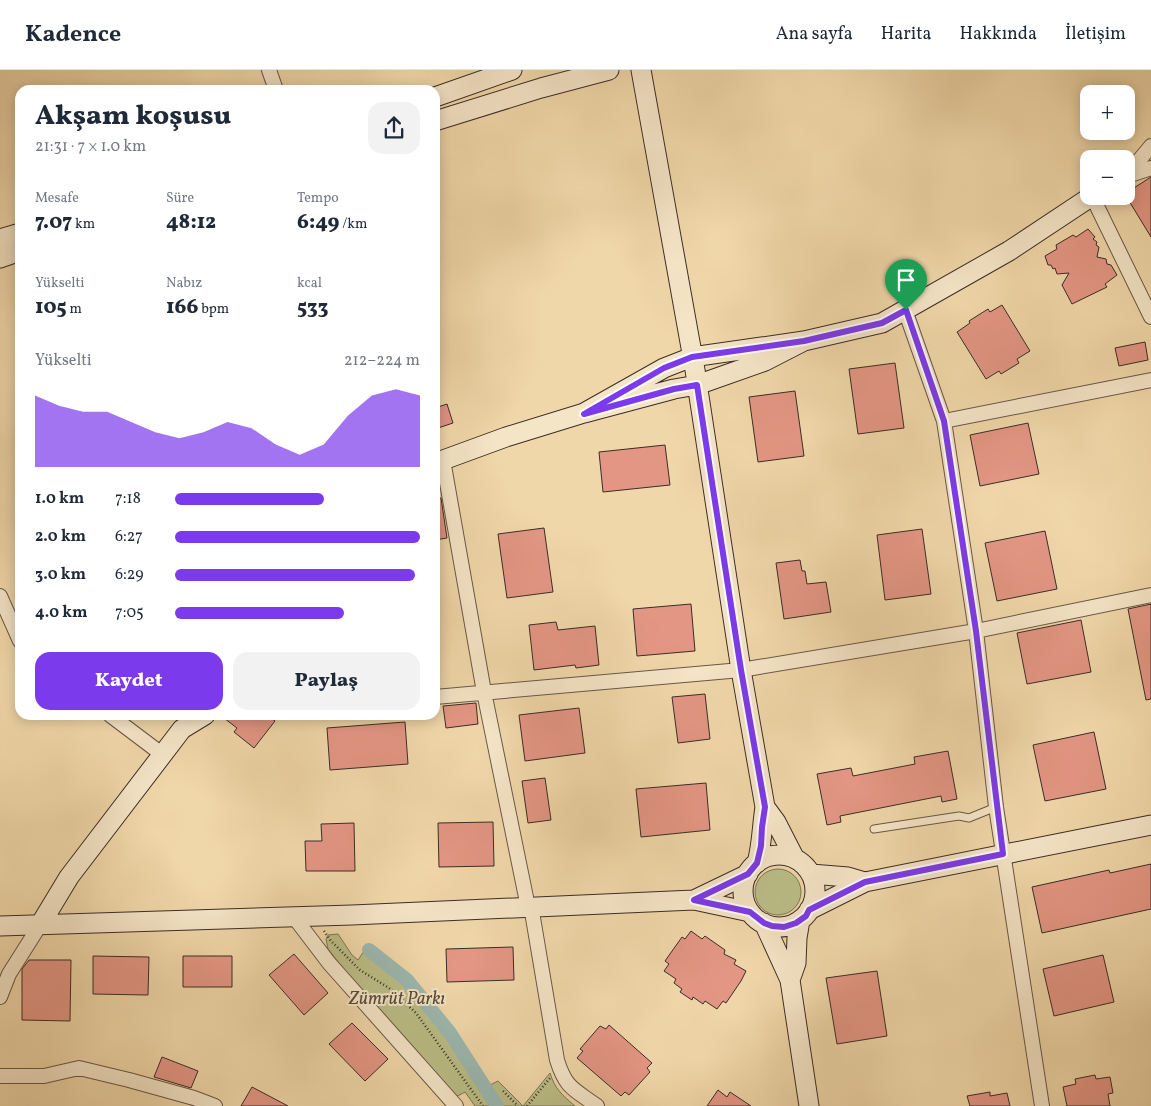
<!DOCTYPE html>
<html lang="tr">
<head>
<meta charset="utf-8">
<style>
	body { margin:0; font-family:Vollkorn,serif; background:#f2f2f3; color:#1f2937; height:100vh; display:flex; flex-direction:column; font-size:19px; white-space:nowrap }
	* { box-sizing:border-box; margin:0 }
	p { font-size:16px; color:#747a83 }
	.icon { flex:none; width:28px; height:28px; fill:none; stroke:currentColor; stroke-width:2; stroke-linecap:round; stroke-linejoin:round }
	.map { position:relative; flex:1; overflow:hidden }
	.sheet { position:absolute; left:15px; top:15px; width:425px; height:635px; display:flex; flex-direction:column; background:#fff; border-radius:15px; box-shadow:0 2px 12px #0003 }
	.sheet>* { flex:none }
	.buttons { position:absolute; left:1080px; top:15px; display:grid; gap:10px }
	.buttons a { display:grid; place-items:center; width:55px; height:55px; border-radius:10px; background:#fff; box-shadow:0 2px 12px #0003; font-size:25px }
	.pin { position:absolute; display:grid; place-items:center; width:42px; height:42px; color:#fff; margin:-51px -21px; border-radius:50% 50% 50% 0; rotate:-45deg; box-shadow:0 0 5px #0007 }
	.pin .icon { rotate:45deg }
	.round { display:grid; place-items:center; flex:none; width:52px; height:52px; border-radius:15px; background:#f2f2f3 }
	.summary { display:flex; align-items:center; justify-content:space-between; height:85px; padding:0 20px }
	h1 { font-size:28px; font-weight:800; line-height:38px }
	.stats { display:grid; grid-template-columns:repeat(3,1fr); gap:8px; height:85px; padding:5px 20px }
	.stats div { display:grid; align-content:center }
	.stats b { font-size:21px; font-weight:800 }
	.stats small { font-size:14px; font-weight:400 }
	.stats p { font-size:14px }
	.chart { height:140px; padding:10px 20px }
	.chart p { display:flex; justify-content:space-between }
	.chart svg { width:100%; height:90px; margin-top:5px; fill:#7c3aed; opacity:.7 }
	.button { display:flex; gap:10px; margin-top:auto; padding:10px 20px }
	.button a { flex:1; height:58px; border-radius:15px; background:#7c3aed; color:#fff; font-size:20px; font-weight:800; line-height:58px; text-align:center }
	.button a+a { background:#f2f2f3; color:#1f2937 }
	ul { padding:0 20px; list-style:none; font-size:16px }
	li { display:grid; grid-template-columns:80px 60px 1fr; align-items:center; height:38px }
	li i { height:12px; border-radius:6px; background:#7c3aed }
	header { display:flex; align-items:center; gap:30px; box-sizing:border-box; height:70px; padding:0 25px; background:#fff; border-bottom:1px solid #e0e1e3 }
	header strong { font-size:24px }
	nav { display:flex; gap:28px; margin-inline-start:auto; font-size:18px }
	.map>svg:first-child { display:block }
	.green { fill:#bbbe87; stroke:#7a7657 }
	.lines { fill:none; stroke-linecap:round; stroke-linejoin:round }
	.canal { stroke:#9bb8b0; stroke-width:14 }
	.building { fill:#e39684; stroke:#3a2d27 }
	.lane-casing { stroke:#685848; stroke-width:9 }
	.street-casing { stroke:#685848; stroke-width:16 }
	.secondary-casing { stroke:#3a2d27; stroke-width:21 }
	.path { stroke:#3a2d27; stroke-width:2.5; stroke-dasharray:1 2.5; stroke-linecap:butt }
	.lane { stroke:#f5e5c7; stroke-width:7 }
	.street { stroke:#f5e5c7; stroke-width:14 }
	.secondary { stroke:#f5e5c7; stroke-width:19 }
	.route-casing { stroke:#fff; stroke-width:10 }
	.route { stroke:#7c3aed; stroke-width:6 }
	.labels { text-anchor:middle; stroke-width:4; stroke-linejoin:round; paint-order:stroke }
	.park-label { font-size:18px; font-style:italic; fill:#544a3a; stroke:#f5e5c7 }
</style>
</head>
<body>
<header>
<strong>Kadence</strong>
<nav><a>Ana sayfa</a><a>Harita</a><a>Hakkında</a><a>İletişim</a></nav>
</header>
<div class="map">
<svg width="1151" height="1036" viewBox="0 0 1151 1036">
	<rect width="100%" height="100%" fill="#f0d7a9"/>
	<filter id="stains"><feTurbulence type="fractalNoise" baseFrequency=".004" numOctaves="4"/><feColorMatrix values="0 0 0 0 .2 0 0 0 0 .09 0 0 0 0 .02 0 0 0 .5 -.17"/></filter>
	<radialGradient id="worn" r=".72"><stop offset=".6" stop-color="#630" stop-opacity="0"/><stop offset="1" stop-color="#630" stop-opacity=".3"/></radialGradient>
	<!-- green -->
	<path class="green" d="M755 822a23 23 0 1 1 46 0a23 23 0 1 1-46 0Z
		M338,864L352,885L358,890L368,875L406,905L452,961L490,1015L498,1011L523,1036L550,1003C555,1019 562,1025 575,1036H475L465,1022L454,1028L422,987L371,934L328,879L326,869L328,865Z"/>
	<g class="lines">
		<!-- canal -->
		<path class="canal" d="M369,880L407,910L450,963L497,1036"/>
	</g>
	<!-- building -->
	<path class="building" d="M1151,107V167L1126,126V123Z
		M1088,159L1095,167L1093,169L1097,172L1096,175L1099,177L1097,187L1106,189L1107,194L1111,195L1117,205L1105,214L1107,217L1072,234L1062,215L1069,203L1057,204L1055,198L1053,199L1051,195H1048L1045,186L1057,179L1056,175L1073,165L1076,167Z
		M1002,235L1030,281L1017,289L1019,293L1001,304L999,301L986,309L957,262L970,253L969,251L988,239L990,242Z
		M1145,272L1148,290L1119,296L1115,278Z
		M895,293L904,358L858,364L849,299Z
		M795,321L804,386L758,392L749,327Z
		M447,334L453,353L435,359V338Z
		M1028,353L1039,404L980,416L970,365Z
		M665,375L670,415L603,422L599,382Z
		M441,428L447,468L435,470V429Z
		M544,458L553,522L507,528L498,464Z
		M922,459L931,524L885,530L877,465Z
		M1045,461L1057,519L997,531L985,473Z
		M800,490L802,501H805L807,514L826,512L831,542L784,549L776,493Z
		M691,534L695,581L637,586L633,539Z
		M1151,534V629L1146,630L1128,539Z
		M1081,550L1091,602L1027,614L1017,563Z
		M556,552L558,560L595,556L599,595L576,598L575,595L534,600L529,555Z
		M705,624L710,669L678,673L672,627Z
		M476,633L478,654L446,658L443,636Z
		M579,638L585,683L525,691L519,645Z
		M220,645H267L275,651L254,678L234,662L237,658Z
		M405,652L408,694L330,700L327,658Z
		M1094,662L1106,719L1045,731L1033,675Z
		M948,681L957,729L942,732L941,726L840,746L841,752L827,755L817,704L851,698L853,706L915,694L914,687Z
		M545,708L551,750L528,753L522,711Z
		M706,713L710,760L641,767L636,719Z
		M493,752L494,796L439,797L438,753Z
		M354,753L355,801H306L305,771H322L321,754Z
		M1151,794V839L1042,863L1032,817L1109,800L1110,803Z
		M691,861L702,869L705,866L725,880L724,884L736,890L734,894L746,901L741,911L726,933L723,931L717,939L705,931L703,934L693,927L692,930L680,922L682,919L674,913L676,909L664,901L669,894L665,891L682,867L685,869Z
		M513,877L514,910L447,912L446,879Z
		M294,884L328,923L304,945L269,905Z
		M1103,885L1114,932L1054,946L1043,899Z
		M93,886L149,887L148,925L93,924Z
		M183,886H232V917H183Z
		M29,890H71L70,951L22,950V899Z
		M877,901L887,966L837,974L826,908Z
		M352,953L388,989L365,1011L329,974Z
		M609,955L652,993L647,998L650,1002L629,1025L625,1022L621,1026L577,988L583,981L580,979L600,956L606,959Z
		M162,987L198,1001L191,1018L154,1007Z
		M1095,1005L1096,1009L1110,1007L1113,1023L1108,1024L1110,1036H1067L1063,1017L1076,1014L1075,1009Z
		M252,1017L288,1036H241Z
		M718,1020L727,1027L730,1022L751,1036H707Z
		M990,1022V1026L1007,1023L1010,1036H970L967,1026Z"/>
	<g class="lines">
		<!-- lane casing -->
		<g class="lane-casing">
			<path id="lane" d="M874,759L959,746L969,748L996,737"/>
		</g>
		<!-- street casing -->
		<g class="street-casing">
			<path id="street" d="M269,0L276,20
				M1126,106L1151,76
				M1127,106L1151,98
				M1092,126L1151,247
				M905,240L944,351L976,561L996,737L1042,1036
				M944,351L1151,310
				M443,390L484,622L528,837
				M0,526L20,571
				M435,627L741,600L976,561L1151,525
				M110,645L163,685
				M531,836L557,990C566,1019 574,1019 597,1036
				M294,847L329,893L456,1036
				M0,927L9,904L40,855
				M0,1006H44L79,998L129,1010L194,1028L215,1036"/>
		</g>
		<!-- secondary casing -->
		<g class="secondary-casing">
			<path id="secondary" d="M641,0L695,300L741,600L765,737
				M435,27L512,0
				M435,51L541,18L609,0
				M0,169L20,163
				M0,188L20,181
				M804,271L882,253L1009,181L1092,126
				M435,393L506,367L584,343L674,319L697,315L765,291L804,271L692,287L664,298L584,343
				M743 821a36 36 0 1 1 72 0a36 36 0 1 1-72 0Z
				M757,793C762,775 762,756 765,737L776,752L795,789
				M748,804L694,830L750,842
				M865,812L1151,755
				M809,840L865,812L848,807L811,804
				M764,853L790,910L796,893L797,868L800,850
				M40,855L69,807L182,659L205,645
				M0,856L352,845L694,830
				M790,910L809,1036"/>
		</g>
		<!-- path -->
		<path class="path" d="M324,861L331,871L360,900L389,918L416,943L483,1036
			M503,1021L518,1036
			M527,1036L550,1008"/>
		<!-- lane -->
		<use href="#lane" class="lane"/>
		<!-- street -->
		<use href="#street" class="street"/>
		<!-- secondary -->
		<use href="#secondary" class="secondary"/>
	</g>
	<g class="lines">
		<!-- route casing -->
		<g class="route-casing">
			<path id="route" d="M906,240L944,351L976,561L1003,784L865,812L809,840L806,846L796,853L784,857L772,856L764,853L750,842L694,830L748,804L757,793L761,776L762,757L765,737L741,600L697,315L674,319L584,344L664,298L692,287L804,271L882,253Z"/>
		</g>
		<!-- route -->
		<use href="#route" class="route"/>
	</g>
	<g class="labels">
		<!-- park labels -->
		<g class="park-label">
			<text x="397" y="934">Zümrüt Parkı</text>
		</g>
	</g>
	<rect width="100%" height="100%" filter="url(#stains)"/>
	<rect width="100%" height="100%" fill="url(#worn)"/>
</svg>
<div class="buttons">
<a>+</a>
<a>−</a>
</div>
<div class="pin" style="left:906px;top:240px;background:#1e9e55"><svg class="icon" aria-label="arrive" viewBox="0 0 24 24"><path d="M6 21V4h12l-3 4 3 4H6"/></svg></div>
<section class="sheet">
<div class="summary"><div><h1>Akşam koşusu</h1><p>21:31 · 7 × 1.0 km</p></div><a class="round"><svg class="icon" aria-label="share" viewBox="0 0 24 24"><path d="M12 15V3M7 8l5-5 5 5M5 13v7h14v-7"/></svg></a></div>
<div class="stats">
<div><p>Mesafe</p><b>7.07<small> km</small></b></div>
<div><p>Süre</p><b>48:12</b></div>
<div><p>Tempo</p><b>6:49<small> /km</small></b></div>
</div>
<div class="stats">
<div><p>Yükselti</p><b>105<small> m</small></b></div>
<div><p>Nabız</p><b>166<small> bpm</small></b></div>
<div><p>kcal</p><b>533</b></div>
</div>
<div class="chart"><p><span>Yükselti</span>212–224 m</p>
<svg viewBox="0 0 160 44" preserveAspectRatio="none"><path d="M0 44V9L10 14L20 17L30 17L40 22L50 27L60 30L70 27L80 22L90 25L100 33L110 38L120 33L130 19L140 9L150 6L160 9V44z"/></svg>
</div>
<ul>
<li><b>1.0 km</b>7:18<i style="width:61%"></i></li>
<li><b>2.0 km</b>6:27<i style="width:100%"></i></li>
<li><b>3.0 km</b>6:29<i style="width:98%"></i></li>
<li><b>4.0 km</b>7:05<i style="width:69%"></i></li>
</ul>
<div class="button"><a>Kaydet</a><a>Paylaş</a></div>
</section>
</div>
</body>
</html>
